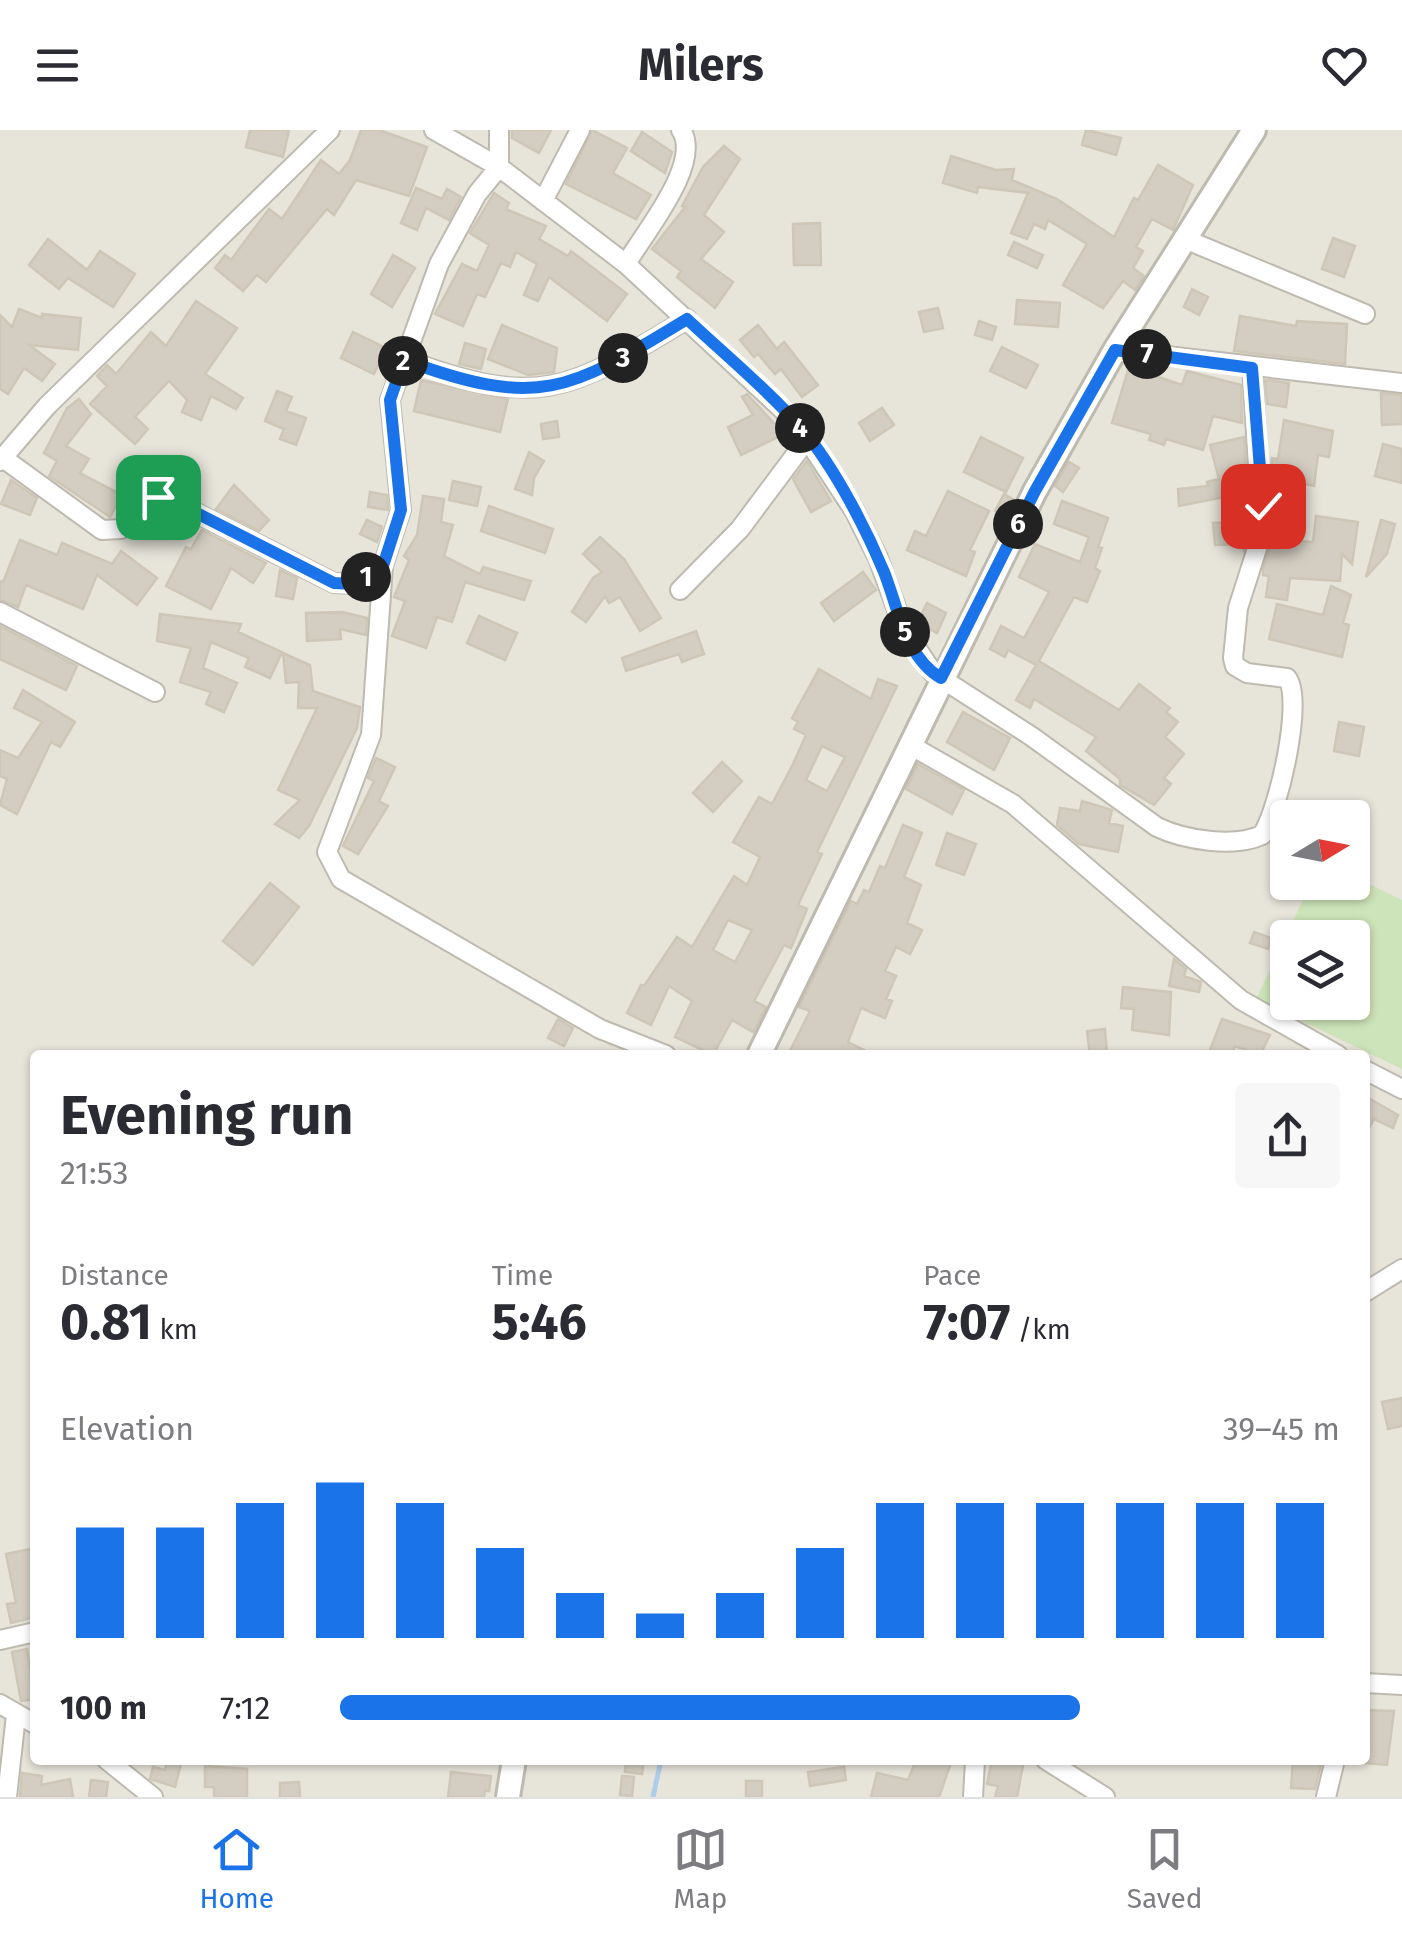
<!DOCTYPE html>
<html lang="en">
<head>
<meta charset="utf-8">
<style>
	body { margin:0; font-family:"Fira Sans",sans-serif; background:#f7f7f7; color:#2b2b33; height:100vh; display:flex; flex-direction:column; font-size:38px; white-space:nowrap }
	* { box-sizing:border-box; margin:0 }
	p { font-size:32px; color:#7c7c81 }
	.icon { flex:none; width:55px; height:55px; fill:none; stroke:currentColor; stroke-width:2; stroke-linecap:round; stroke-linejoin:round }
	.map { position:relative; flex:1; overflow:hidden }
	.drawer { position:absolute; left:30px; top:920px; width:1340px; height:715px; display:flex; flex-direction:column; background:#fff; border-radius:10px; box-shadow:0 2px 8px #0004 }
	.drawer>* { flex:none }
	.needle { width:65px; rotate:80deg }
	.tools { position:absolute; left:1270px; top:670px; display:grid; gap:20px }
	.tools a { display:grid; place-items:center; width:100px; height:100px; border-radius:10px; background:#fff; box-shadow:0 2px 8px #0004; font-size:50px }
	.pin { position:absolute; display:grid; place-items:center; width:85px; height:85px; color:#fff; margin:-42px; border-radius:20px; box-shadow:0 5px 15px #0006 }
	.km { position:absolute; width:50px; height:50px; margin:-25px; border-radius:50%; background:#222; color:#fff; font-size:28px; line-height:50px; text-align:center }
	.round { display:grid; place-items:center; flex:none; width:105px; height:105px; border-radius:10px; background:#f7f7f7 }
	.summary { display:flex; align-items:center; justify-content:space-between; height:170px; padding:0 30px }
	h1 { font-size:55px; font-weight:700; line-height:75px }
	.metrics { display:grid; grid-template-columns:repeat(3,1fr); gap:15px; height:170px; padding:10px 30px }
	.metrics div { display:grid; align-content:center }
	.metrics b { font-size:50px; font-weight:700 }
	.metrics small { font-size:28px; font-weight:400 }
	.metrics p { font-size:28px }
	.chart { height:280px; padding:20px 30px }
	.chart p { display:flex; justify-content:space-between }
	.chart svg { width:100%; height:180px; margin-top:10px; stroke:#1a73e8; stroke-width:6 }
	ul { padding:0 30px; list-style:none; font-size:32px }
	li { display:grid; grid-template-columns:160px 120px 1fr; align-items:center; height:75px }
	li i { height:25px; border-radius:12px; background:#1a73e8 }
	header { display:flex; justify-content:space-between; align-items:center; height:130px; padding:0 30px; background:#fff; font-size:45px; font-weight:700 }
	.dock { display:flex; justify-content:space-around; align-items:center; height:140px; border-top:2px solid #e1e1e2; background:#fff; font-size:28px; color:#7c7c81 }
	.dock a { display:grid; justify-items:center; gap:5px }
	.dock .active { color:#1a73e8 }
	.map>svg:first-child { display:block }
	.residential { fill:#e7e4da; fill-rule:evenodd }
	.green { fill:#cde3b9; fill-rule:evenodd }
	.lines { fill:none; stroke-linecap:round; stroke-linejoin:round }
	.stream { stroke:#afcde8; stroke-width:5 }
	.building { fill:#d4cec2; stroke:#cec6b6; stroke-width:2.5; fill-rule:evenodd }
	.minor-casing { stroke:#bebaaf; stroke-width:22 }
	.tertiary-casing { stroke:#bebaaf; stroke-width:28 }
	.minor { stroke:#fff; stroke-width:18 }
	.tertiary { stroke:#fff; stroke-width:22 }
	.route-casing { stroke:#fff; stroke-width:20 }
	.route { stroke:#1a73e8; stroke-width:12 }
</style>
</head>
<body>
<header><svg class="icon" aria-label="menu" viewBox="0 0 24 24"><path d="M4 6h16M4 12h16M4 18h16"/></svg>Milers<svg class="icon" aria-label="heart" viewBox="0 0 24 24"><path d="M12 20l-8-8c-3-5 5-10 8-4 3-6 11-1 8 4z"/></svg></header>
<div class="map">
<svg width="1402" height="1667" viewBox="0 0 1402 1667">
	<rect width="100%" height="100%" fill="#f4f2eb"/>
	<!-- residential -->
	<path class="residential" d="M0,0H1402V1667H0ZM1288,688H1352V752H1288ZM1288,808H1352V872H1288ZM35,925H1365V1630H35Z"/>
	<!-- green -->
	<path class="green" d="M1353,746L1402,770V939L1256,869L1311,753L1352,752ZM1288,808H1352V872H1288Z"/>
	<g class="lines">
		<!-- stream -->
		<path class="stream" d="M653,1667L661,1630"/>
	</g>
	<!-- building -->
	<path class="building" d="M250,0H289L283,27L246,17Z
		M361,0H379L427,17L409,66L356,50L334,85L327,79L266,152L257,145L243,161L215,138L225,125L231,130L269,79L282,89L321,30L339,44L350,30Z
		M512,0H551L539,23L512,8Z
		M592,0L627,18L613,43L651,65L636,89L566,54Z
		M1086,0L1121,8L1116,25L1082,15Z
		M642,2L672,22L665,43L631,21Z
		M724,16L740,29L704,85L724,102L701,129L733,152L715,178L677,147L681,141L652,119L685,77L682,76L703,37Z
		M951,26L996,40L1014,39L1012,50L1057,69L1114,107L1134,68L1138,70L1158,35L1193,55L1173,100L1152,89L1136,117L1143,121L1133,138L1144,146L1135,160L1123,151L1103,178L1063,155L1087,114L1048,90L1045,99L1034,94L1027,109L1011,103L1028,63L978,57L977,63L943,53Z
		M416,58L442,69L447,59L461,67L449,90L426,78L417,100L401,93Z
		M494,63L509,73L506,79L546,96L539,109L568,126L571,121L627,164L607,191L549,147L538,171L524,165L537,134L516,122L510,137L501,133L485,167L477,164L463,196L435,184L462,134L477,141L489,115L470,103Z
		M820,93L821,135H794L793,94Z
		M1333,108L1355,116L1344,147L1322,139Z
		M48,109L87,140L100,121L135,144L113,177L68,148L59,159L29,135Z
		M1014,112L1043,125L1037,138L1008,125Z
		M393,125L415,138L392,177L371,164Z
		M1192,159L1208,167L1199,185L1184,177Z
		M1017,170L1060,173L1058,197L1015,194Z
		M196,171L237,198L205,244L243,268L236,279L211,266L201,290L182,282L187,270L169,251L135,287L148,299L135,314L90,274L107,256L97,246L107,235L116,244L151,202L166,216Z
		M938,178L943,198L924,202L919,182Z
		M19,179L42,188V184L81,188L78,220L29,215L55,234L42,251L24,238L8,264L0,259V185L12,197Z
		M1240,186L1296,196L1297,191L1347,194L1345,234L1234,221Z
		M979,191L996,197L992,210L975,205Z
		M502,195L557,218L554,242L528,245L488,229Z
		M758,195L777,219L784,212L818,255L802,267L781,239L775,244L758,224L754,227L740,210Z
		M353,202L386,218L374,244L341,228Z
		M465,213L486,219L481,239L459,234Z
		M1002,217L1038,235L1026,258L990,241Z
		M1129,237L1182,255L1187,241L1241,255L1242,293L1213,286L1203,320L1166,309L1164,315L1149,310L1151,304L1112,293Z
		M421,250L508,269L500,302L414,281Z
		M1265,250L1289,253L1286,277L1267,274Z
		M277,261L292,267L286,281L306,288L296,315L280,309L284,299L265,291Z
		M1381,263L1402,265V294L1382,295Z
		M747,264L784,304L741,325L728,297L753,285L742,267Z
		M79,269L91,284L66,316L89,329L80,343L122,365L110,387L49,346L57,331L44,323L67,278Z
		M882,278L894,295L870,311L859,293Z
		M1284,290L1333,301L1329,327L1318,325L1314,356L1271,347L1272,328L1278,329Z
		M557,291L559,307L543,309L541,294Z
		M981,307L1023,328L1006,362L964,342Z
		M1244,307L1249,402L1244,420L1242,414L1215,415L1213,393L1236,392L1229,366L1179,376L1178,359L1208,356L1207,352L1219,349L1210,315Z
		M1383,314L1402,319V353L1375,346Z
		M529,322L544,331L534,348L532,365L515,359Z
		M807,331L831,371L811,382L793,349Z
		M1069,332L1079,338L1063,362L1055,356Z
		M11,350L37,368L30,385L1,374Z
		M453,351L481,357L477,376L449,370Z
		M234,355L269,390L259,401L216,379Z
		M948,361L989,381L970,420L975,422L966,446L907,420L915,401L926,406Z
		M370,362L387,365L388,380L368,377Z
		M1004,364L1014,370L1005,387L995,381Z
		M423,366L444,369L441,392L453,395L444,426L480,444L483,437L531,451L524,470L465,452L452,492L437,487L426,518L392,506L405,471L394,467L409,430L404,426L417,405Z
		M1062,371L1108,388L1098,417L1102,418L1095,438L1100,441L1087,472L1074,467L1039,531L1119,580L1139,554L1170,578L1166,582L1178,592L1165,607L1184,624L1164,648L1171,654L1154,675L1120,655V649L1086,621L1096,607L1034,569L1030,578L1016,570L1036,535L1008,520L1005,527L990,519L1001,496L1024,508L1049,462L1019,447L1035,414L1080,432L1089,407L1054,394Z
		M489,376L553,399L545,423L481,401Z
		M1316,386L1358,392L1352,434L1342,424L1340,451L1290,448L1287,470L1266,467L1269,446L1263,445V439L1273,409L1313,412Z
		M367,390L382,397L377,412L360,404Z
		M1381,390L1395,394L1387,424L1366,447Z
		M202,400L266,433L253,453L231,438L211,479L166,456L186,417L191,419Z
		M600,407L624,429L661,488L640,501L620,467L609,473L605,466L586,492L572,482L593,448L602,442L583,424Z
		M20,410L57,425L62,413L112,434L121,421L157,448L137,475L97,445L83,479L26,455L18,477L0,470V451L3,452Z
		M280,440L297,448L293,469L276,466Z
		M863,442L876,460L834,491L821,473Z
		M1331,456L1351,465L1343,493L1349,495L1342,527L1269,509L1277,474L1323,485Z
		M927,473L946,483L937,503L917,493Z
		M342,482L367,488L366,505L340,499L341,509L307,511L306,483Z
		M160,484L241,494L238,502L282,522L270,548L245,537L249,528L211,512L203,538L237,553L224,582L206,574L211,562L180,552L191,518L157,511Z
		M479,486L517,503L505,530L467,513Z
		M0,496L77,536L66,560L0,529Z
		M696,501L704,524L682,532L679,524L626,541L622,528Z
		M283,523L310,535L313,561L360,577L357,598L309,696L299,708L275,694L300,670L278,660L317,578H298L299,552L286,553Z
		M819,539L871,569L878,549L897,556L817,722L822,724L798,775L807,779L791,818L784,815L754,871L766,877L757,895L753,902L732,890L713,925L675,907L692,871L669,856L651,895L627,883L641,855L644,856L677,807L692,817L734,746L747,755L760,727L733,712L759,667L772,674L793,634L806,605L794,599L798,592L792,588ZM822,616L845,627L827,661L806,650ZM728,790L752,800L735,832L713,820Z
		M23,560L75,592L60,617L51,612L17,684L0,675L7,649L0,646V620L18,628L42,592L14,578Z
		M963,582L1010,608L994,640L947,612Z
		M1339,592L1364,597L1359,626L1334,621Z
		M376,628L395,637L379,671L388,676L358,724L343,716L374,651L368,648Z
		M722,632L742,651L713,682L693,663Z
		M918,634L964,660L952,684L906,659Z
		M1082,671L1112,680L1109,693L1123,696L1118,722L1079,714L1057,695L1060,678L1080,681Z
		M903,695L922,703L904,747L921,755L907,793L922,800L910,824L896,817L885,841L896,846L886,869L892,871L885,888L861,878L848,912L874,925H788L810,881L799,877L851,771L857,774L864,760L869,762L880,736L885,738Z
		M947,703L976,714L964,745L936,735Z
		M270,753L299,777L253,835L223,811Z
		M1254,802L1271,808L1268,819L1250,813Z
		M1174,829L1186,839L1184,846L1201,852L1199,862L1169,856Z
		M1123,857L1171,862L1169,905L1132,900L1134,879L1121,878Z
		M558,889L573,898L564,916L548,908Z
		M1222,889L1270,905L1260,925L1235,916L1231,925L1210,920Z
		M1105,899L1107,925H1090L1087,901Z
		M1365,966L1398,985L1393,998L1374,989L1365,1006Z
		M1402,1268V1296L1388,1299L1382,1272Z
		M35,1418V1487L11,1493L7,1474L16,1473L6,1424Z
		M27,1519L35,1569L21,1571L12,1522Z
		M1365,1580L1394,1581L1387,1635L1365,1633Z
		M167,1630H182L175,1657L150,1649L153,1637L165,1640Z
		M626,1630H644L642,1644L625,1642Z
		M916,1630H952L939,1667H871L877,1643L908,1650Z
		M992,1630H1024L1017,1667H995L998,1656L987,1654Z
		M1293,1630H1322L1315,1659L1291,1658Z
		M205,1636L247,1639V1667H214V1657H205Z
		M844,1637L846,1650L810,1656L808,1642Z
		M451,1642L491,1646L489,1661L485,1660L484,1667H448Z
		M22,1643L42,1646L41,1655L70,1649L73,1667H20Z
		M622,1646L634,1647L632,1666L620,1665Z
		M91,1650L108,1652L106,1667H89Z
		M746,1651H762V1667H746Z
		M299,1652L300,1667H280V1653Z"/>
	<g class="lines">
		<!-- minor casing -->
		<g class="minor-casing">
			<path id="minor" d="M434,0L499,37L626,134L796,292L855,382L878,428L904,499L933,543L1031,606L1157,697C1184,710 1234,718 1262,705C1278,682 1304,570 1287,548L1247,543L1235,536L1233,528L1238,478L1262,403L1252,238
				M499,0V37L477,64L439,134L390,270L401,380L383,436L371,605L327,722L341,749L600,899L666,925
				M543,71L580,0
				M1187,110L1365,184
				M626,134C644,103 703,33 681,0
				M1115,220L1402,253
				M404,229C540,280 569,261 687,189
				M3,328L102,400L121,399L155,368L165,367L334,453L354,454L383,436
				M0,331L47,276L330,0
				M680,460L740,399L808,308
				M0,482L155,562
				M910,615L1013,674L1241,870L1338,925
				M1365,940L1402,959
				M1365,1162L1402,1139
				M0,1510L35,1502
				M1365,1553L1402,1555
				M0,1574L35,1594
				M107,1630L153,1667
				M1046,1630L1105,1667
				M7,1667L16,1585
				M973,1667L975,1630
				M1326,1667L1335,1630"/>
		</g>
		<!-- tertiary casing -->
		<g class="tertiary-casing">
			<path id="tertiary" d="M759,925L1035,361L1115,220L1254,0
				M508,1667L514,1630"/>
		</g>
		<!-- minor -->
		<use href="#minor" class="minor"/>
		<!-- tertiary -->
		<use href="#tertiary" class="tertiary"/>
	</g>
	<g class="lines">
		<!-- route casing -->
		<g class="route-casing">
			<path id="route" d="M158,367H165L334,453L354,454L383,436L401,380L390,270L404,230C540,280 569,261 687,189C722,222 761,254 794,290C829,327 864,394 884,442C898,477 905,527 941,548L1035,361L1115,220L1252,238L1263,376"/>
		</g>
		<!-- route -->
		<use href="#route" class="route"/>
	</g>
</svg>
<div class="tools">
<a><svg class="needle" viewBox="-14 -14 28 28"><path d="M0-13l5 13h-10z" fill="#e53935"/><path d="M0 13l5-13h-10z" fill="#7c7c81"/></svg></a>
<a><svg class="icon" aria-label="layers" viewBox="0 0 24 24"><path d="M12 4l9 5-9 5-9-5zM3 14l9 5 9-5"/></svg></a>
</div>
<div class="pin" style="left:158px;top:367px;background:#1e9e55"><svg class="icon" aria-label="arrive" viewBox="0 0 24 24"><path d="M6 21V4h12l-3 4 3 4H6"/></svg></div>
<div class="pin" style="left:1263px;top:376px;background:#d93025"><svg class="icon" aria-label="check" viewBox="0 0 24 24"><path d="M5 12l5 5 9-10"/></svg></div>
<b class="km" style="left:366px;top:447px">1</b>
<b class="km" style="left:403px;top:231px">2</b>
<b class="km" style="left:623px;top:228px">3</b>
<b class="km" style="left:800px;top:298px">4</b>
<b class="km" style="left:905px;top:502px">5</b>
<b class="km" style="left:1018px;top:394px">6</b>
<b class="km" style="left:1147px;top:224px">7</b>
<section class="drawer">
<div class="summary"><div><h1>Evening run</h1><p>21:53</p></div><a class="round"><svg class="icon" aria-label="share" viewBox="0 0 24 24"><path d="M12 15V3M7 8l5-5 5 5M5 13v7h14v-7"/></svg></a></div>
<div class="metrics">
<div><p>Distance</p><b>0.81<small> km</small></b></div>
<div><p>Time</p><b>5:46</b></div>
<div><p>Pace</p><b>7:07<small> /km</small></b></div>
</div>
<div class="chart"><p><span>Elevation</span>39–45 m</p>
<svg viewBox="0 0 160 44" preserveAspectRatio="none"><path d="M5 44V17M15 44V17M25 44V11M35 44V6M45 44V11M55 44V22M65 44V33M75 44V38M85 44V33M95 44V22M105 44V11M115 44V11M125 44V11M135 44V11M145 44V11M155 44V11"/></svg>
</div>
<ul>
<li><b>100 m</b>7:12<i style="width:74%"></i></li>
</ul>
</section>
</div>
<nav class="dock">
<a class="active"><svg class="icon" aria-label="home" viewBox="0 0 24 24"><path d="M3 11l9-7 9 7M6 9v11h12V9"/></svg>Home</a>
<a><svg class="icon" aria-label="map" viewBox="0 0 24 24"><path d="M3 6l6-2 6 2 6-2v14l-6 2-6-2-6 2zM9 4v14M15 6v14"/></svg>Map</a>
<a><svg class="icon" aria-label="saved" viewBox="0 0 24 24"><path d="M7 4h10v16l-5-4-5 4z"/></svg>Saved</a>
</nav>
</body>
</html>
